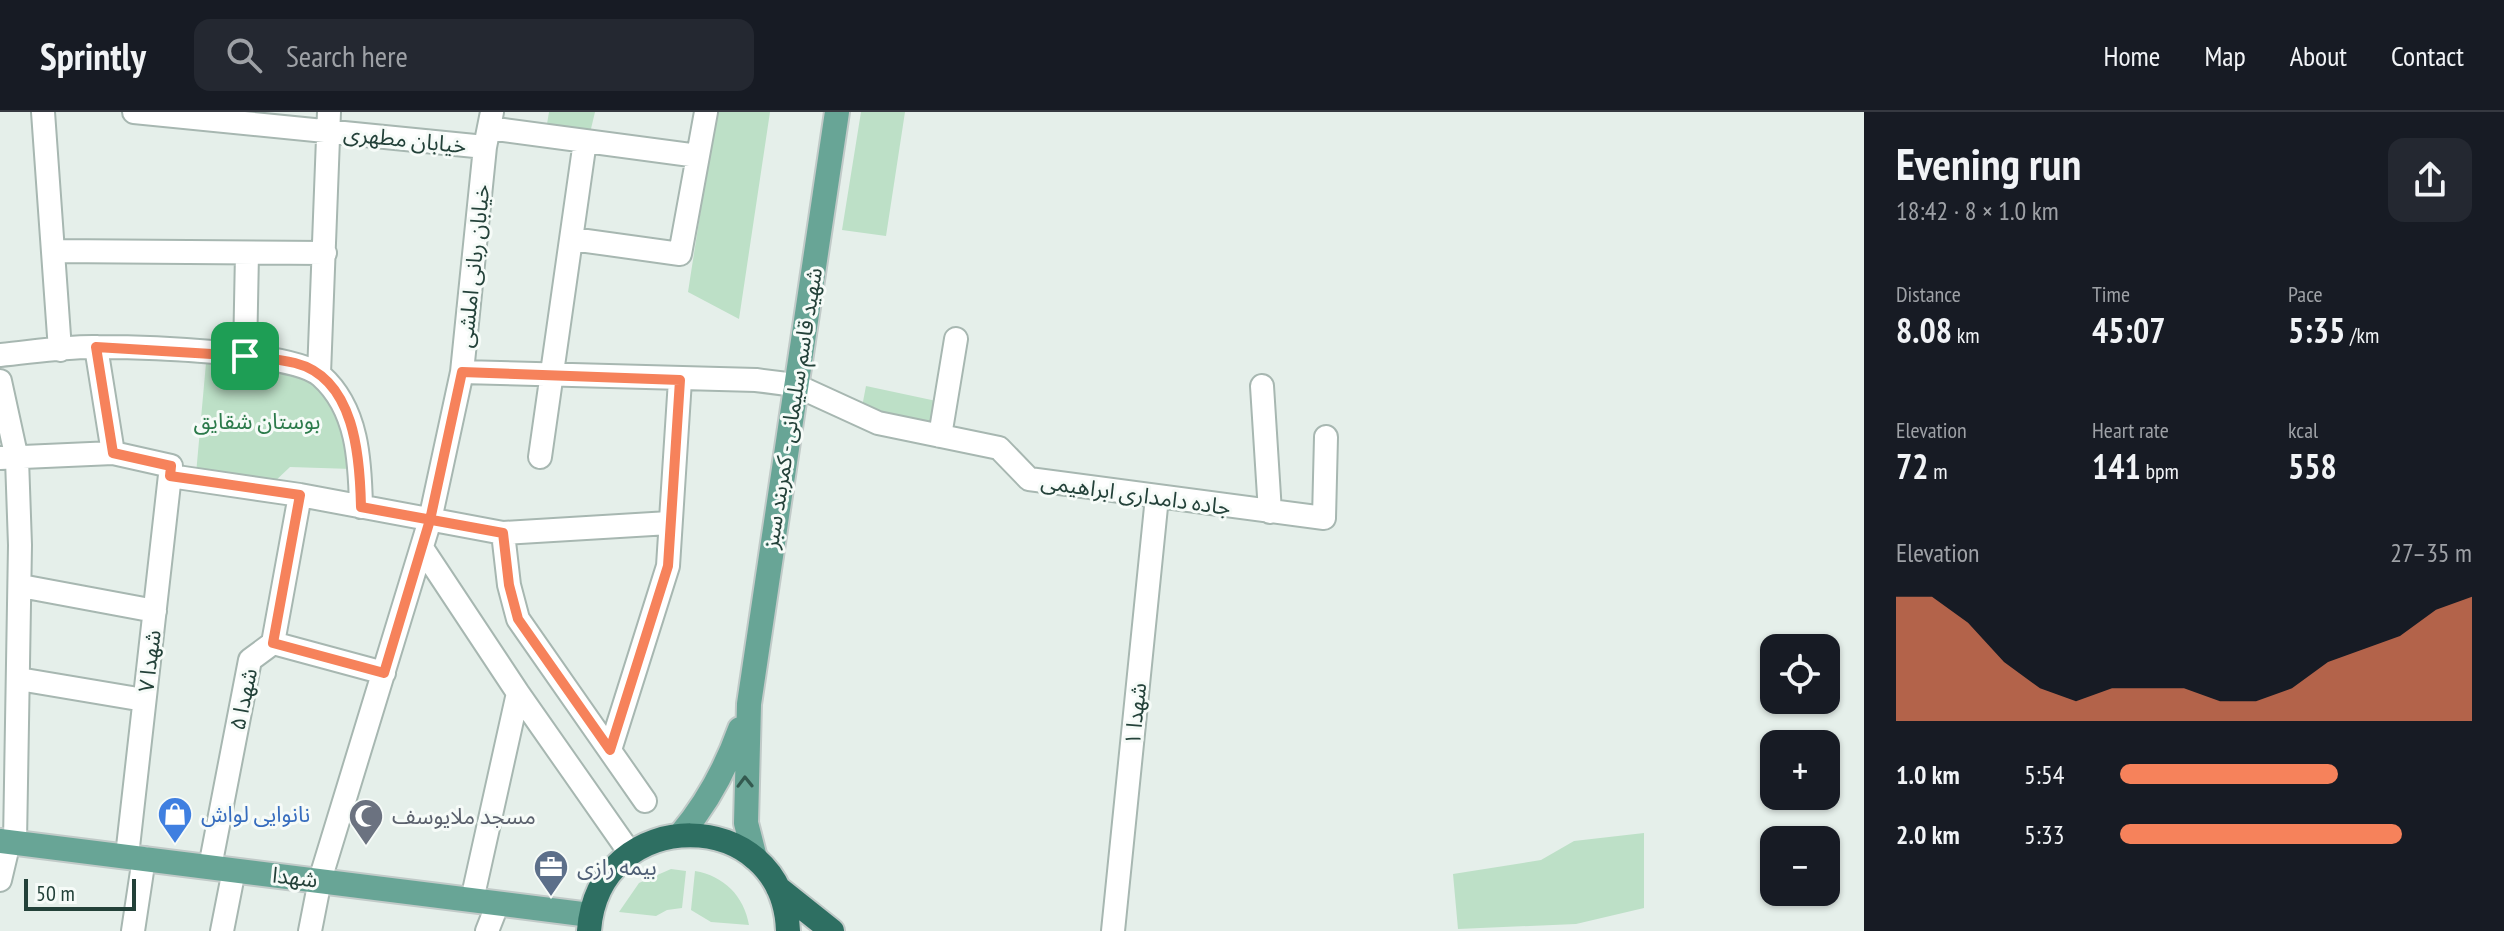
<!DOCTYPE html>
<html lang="en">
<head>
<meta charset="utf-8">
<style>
	body { margin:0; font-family:"PT Sans Narrow","Noto Sans Arabic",sans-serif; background:#242831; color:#f1f3f6; height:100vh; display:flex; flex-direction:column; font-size:30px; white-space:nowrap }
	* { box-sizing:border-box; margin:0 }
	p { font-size:26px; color:#9ea1a6 }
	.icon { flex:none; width:44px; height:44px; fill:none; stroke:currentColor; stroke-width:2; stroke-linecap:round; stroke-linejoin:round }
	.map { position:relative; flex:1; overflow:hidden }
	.sheet { display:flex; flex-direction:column; background:#171b24; width:640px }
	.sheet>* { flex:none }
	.controls { position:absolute; left:1760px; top:522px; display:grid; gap:16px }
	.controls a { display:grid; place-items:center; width:80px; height:80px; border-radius:16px; background:#171b24; box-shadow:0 2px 6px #0004; font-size:40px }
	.scale { position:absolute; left:24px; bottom:20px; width:112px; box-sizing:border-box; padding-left:8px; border:4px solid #234139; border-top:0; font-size:22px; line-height:28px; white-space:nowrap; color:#234139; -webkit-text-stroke:6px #f6fbf8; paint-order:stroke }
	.pin { position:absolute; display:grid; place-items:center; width:68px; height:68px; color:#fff; margin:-34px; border-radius:16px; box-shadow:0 4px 12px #0006 }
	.round { display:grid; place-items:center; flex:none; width:84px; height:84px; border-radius:16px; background:#242831 }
	.head { display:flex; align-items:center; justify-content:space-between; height:136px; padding:0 32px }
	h1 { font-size:44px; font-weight:800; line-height:60px }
	.metrics { display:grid; grid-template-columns:repeat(3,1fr); gap:12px; height:136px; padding:8px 32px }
	.metrics div { display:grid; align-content:center }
	.metrics b { font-size:34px; font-weight:800 }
	.metrics small { font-size:22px; font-weight:400 }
	.metrics p { font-size:22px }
	.chart { height:224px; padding:16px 32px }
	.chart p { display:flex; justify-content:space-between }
	.chart svg { width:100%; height:144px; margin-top:8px; fill:#f6825b; opacity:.7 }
	ul { padding:0 32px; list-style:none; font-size:26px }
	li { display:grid; grid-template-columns:128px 96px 1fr; align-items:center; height:60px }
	li i { height:20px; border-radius:10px; background:#f6825b }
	header { display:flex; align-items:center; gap:48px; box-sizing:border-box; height:112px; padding:0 40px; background:#171b24; border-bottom:2px solid #363941 }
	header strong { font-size:38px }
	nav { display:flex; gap:44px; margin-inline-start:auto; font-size:28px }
	.search { width:560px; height:72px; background:#242831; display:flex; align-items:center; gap:20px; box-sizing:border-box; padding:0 28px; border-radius:16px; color:#9ea1a6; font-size:30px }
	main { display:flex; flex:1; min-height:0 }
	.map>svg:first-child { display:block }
	.green { fill:#bde0c7 }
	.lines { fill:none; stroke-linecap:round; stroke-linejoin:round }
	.minor-casing { stroke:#a7b7b1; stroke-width:26 }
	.major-casing { stroke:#c1cac8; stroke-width:28 }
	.highway-casing { stroke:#c1cac8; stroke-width:28 }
	.minor { stroke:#fff; stroke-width:22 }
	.major { stroke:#68a596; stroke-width:24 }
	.highway { stroke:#2e6f62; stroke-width:24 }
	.oneway { stroke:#345a50 }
	.route-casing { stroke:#fff; stroke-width:16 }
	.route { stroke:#f6825b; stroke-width:10 }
	.labels { text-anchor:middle; stroke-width:6; stroke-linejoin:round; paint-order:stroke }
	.street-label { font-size:22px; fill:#234139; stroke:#f6fbf8 }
	.park-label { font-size:22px; fill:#2b7a4a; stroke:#f6fbf8 }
	.shop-label { font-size:22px; fill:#366cbe; stroke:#f6fbf8; text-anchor:start }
	.worship-label { font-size:22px; fill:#5b616d; stroke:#f6fbf8; text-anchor:start }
	.service-label { font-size:22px; fill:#4e5e75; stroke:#f6fbf8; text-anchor:start }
</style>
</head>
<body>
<header>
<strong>Sprintly</strong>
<div class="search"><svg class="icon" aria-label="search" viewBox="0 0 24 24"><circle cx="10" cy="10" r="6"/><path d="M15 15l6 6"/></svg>Search here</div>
<nav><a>Home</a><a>Map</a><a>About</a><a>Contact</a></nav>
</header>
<main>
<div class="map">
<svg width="1864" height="819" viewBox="0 0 1864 819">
	<rect width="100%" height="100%" fill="#e5efea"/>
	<!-- green -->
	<path class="green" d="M549,0H595L590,21L547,12Z
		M716,0H770L739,207L688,180Z
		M861,0H905L886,124L842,118Z
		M206,251L299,257L315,269L342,304L352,357L290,355L272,372L196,362Z
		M866,274L941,290L936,316L861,300Z
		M1644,721V796L1576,812L1458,817L1453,762L1541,748L1574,729Z
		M671,757L686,759L682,796L667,798L656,804L619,800L639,771Z
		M695,759C724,764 744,784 749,813L711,810L691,798Z"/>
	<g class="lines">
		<!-- minor casing -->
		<g class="minor-casing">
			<path id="minor" d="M43,0L60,238
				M134,0L485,35
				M489,16L698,44
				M572,127L680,142L706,0
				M53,139L325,141
				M96,235L113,341
				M0,243C32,240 66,234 98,235C141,235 293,239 321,264C358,297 360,349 361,395
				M245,244L247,141
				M462,260L756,268L795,273L878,311L999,336L1029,367L1324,406L1326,325
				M319,262L329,0
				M0,269L17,347L20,433L15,730
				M1262,274L1270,400
				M940,324L956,227
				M540,345L585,29
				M0,346L113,341L171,354L127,744
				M170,364L300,383L503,421L669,411
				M503,421L509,473L518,507L645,689
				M422,436L518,581L630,741
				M21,474L155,499
				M273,531L384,561
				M19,567L144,588
				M610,638L668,454L680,268
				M210,755L250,548L273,531L300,383
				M0,768L9,730
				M472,788L518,581
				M133,819L144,746
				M222,819L234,758
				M310,819L320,768L430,408L462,260L485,35L492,0
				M487,819L498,791
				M1113,819L1157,385"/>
		</g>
		<!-- major casing -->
		<g class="major-casing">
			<path id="major" d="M681,722C708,690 726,656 740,617
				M0,729L590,803
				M755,746L746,711L749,592L837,0"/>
		</g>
		<!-- highway casing -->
		<g class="highway-casing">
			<path id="highway" d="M778,776L832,819
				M589,819C598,691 784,692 788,819"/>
		</g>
		<!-- minor -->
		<use href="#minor" class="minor"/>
		<!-- major -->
		<use href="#major" class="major"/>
		<!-- highway -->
		<use href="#highway" class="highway"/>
	</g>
	<!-- one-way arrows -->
	<defs><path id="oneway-chevron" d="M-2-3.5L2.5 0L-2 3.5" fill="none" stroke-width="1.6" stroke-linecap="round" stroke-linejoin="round" transform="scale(2)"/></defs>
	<use class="oneway" href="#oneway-chevron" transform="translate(745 670) rotate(-91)"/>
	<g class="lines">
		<!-- route casing -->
		<g class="route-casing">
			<path id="route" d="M245,244C261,246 279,247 295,251C355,266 360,345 361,395L503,421L509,473L518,507L610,638L668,454L680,268L462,260L430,408L384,561L273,531L300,383L170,364L171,354L113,341L96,235L245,244"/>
		</g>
		<!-- route -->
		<use href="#route" class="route"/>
	</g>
	<!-- icons -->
	<defs>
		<g id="shop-pin" transform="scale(1.8)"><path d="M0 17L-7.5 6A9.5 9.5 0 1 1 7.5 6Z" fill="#3f7fe0" stroke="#f6fbf8"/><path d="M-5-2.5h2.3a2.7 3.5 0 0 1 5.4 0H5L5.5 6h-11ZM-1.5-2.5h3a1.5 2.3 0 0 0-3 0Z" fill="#fff"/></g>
		<g id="mosque-pin" transform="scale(1.8)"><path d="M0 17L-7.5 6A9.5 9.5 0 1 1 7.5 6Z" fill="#6b7280" stroke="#f6fbf8"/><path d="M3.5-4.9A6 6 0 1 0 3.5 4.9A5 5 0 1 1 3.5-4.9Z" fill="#fff"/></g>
		<g id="office-pin" transform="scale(1.8)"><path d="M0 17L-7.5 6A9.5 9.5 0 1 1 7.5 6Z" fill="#5c6f8a" stroke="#f6fbf8"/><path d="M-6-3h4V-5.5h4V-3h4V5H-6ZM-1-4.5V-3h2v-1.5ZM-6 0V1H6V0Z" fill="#fff"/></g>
	</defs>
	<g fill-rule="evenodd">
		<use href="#shop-pin" x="175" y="702"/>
		<use href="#mosque-pin" x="366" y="704"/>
		<use href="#office-pin" x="551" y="755"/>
	</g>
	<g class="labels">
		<!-- street labels -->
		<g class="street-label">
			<text transform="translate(405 27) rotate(6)" y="8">خیابان مطهری</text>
			<text transform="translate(473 154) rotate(-84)" y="8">خیابان ربانی املشی</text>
			<text transform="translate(792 296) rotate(-81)" y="8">شهید قاسم سلیمانی - کمربند سبز</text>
			<text transform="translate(1136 382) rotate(8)" y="8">جاده دامداری ابراهیمی</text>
			<text transform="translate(149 549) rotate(-83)" y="8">شهدا ۷</text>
			<text transform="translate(243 587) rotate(-78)" y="8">شهدا ۵</text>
			<text transform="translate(1135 602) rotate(-84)" y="8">شهدا ۱</text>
			<text transform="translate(295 765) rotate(7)" y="8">شهدا</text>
		</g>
		<!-- park labels -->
		<g class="park-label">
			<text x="257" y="317">بوستان شقایق</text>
		</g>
		<!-- shop labels -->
		<g class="shop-label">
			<text x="201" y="710">نانوایی لواش</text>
		</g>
		<!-- worship labels -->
		<g class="worship-label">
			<text x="392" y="712">مسجد ملایوسف</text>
		</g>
		<!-- service labels -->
		<g class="service-label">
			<text x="577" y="763">بیمه رازی</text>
		</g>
	</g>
</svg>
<div class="controls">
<a><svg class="icon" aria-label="locate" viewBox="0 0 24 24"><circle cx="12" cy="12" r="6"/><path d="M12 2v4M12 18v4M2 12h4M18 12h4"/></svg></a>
<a>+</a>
<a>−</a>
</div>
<div class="scale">50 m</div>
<div class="pin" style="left:245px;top:244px;background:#1e9e55"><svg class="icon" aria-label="arrive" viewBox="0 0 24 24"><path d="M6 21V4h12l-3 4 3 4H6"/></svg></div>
</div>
<section class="sheet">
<div class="head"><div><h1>Evening run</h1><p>18:42 · 8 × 1.0 km</p></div><a class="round"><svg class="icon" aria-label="share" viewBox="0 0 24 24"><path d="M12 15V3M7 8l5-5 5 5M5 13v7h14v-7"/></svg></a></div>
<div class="metrics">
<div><p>Distance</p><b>8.08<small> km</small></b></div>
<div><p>Time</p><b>45:07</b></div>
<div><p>Pace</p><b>5:35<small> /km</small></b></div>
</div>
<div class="metrics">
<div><p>Elevation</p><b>72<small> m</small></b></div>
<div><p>Heart rate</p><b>141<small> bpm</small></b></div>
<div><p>kcal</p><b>558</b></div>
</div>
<div class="chart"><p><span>Elevation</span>27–35 m</p>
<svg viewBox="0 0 160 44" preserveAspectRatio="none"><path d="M0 44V6L10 6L20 14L30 26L40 34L50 38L60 34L70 34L80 34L90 38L100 38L110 34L120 26L130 22L140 18L150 10L160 6V44z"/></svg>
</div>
<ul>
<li><b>1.0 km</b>5:54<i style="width:62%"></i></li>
<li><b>2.0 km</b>5:33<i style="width:80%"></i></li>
</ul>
</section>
</main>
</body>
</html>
